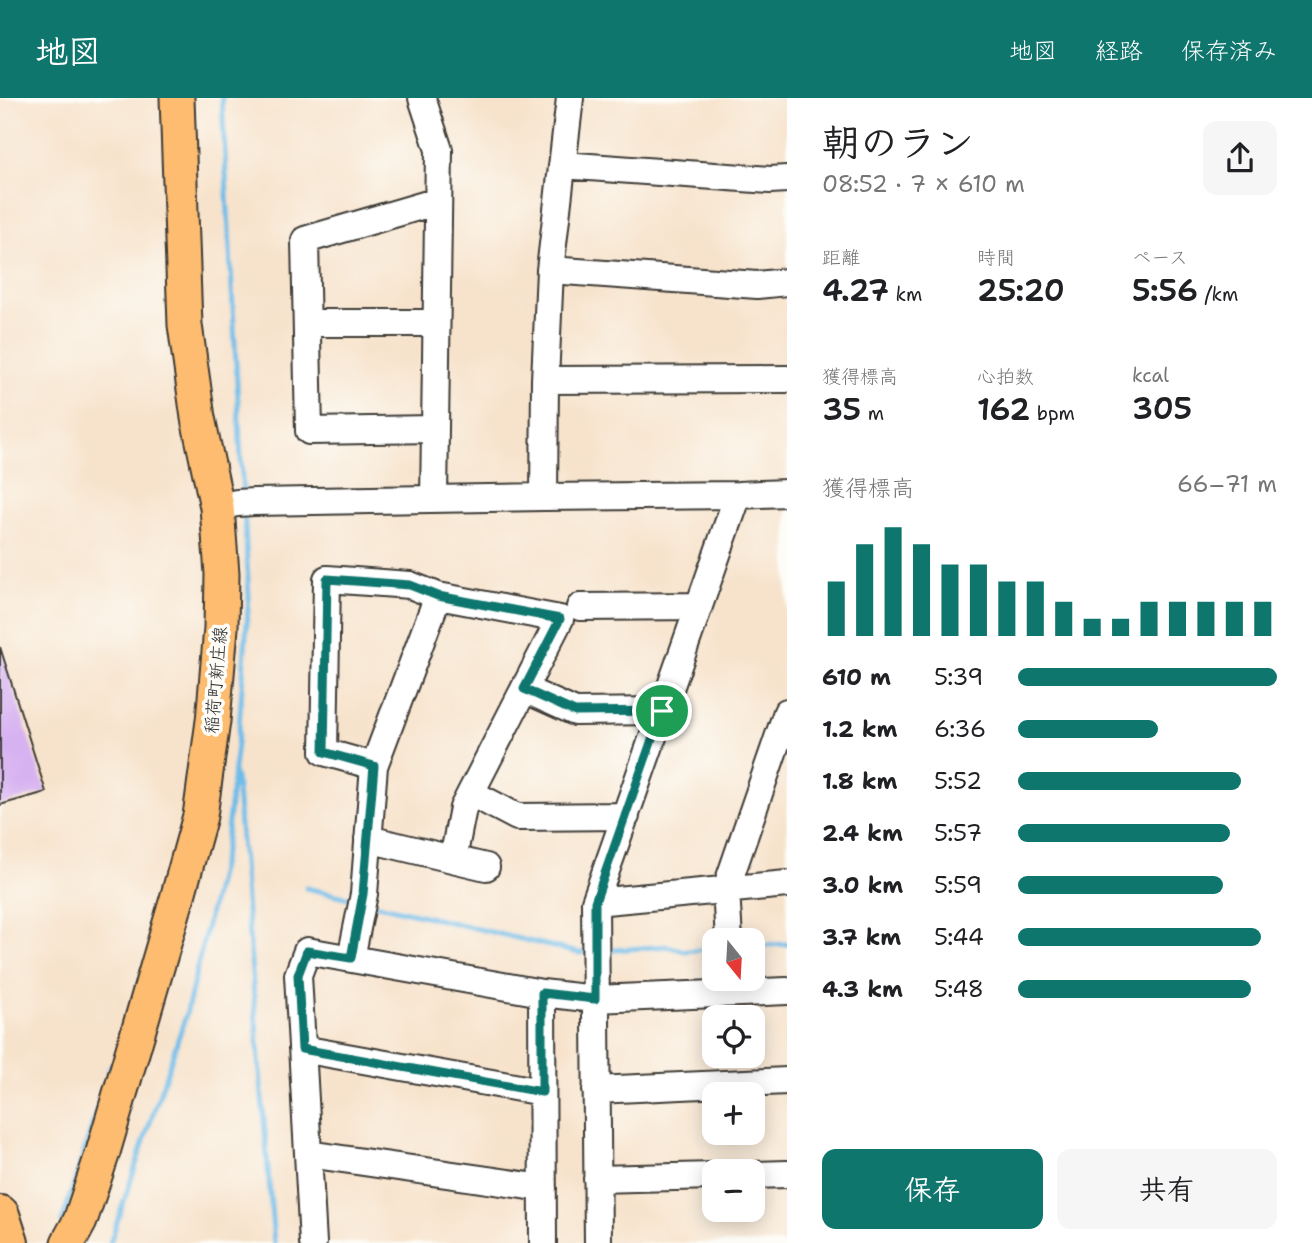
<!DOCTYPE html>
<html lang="ja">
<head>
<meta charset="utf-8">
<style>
	body { margin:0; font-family:"Shantell Sans","Klee One",sans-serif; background:#f6f6f6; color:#202124; height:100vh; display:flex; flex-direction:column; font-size:26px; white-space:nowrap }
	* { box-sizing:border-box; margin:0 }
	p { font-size:23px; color:#757577 }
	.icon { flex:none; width:38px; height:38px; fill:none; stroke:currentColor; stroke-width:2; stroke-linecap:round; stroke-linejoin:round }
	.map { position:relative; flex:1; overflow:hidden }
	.side { display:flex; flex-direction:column; background:#fff; width:525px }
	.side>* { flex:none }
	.needle { width:46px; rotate:162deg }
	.controls { position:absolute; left:702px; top:830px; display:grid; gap:14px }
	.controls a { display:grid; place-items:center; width:63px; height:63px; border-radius:14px; background:#fff; box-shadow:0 4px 18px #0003; font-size:35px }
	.pin { position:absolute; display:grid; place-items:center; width:60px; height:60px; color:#fff; margin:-30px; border:4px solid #fff; border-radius:50%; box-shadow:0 2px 7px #0007 }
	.round { display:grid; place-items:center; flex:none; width:74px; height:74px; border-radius:14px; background:#f6f6f6 }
	.head { display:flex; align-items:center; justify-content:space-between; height:119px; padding:0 35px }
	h1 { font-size:38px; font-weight:600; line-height:52px }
	.metrics { display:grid; grid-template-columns:repeat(3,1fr); gap:10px; height:119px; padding:7px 35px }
	.metrics div { display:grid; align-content:center }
	.metrics b { font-size:30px; font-weight:600 }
	.metrics small { font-size:19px; font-weight:400 }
	.metrics p { font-size:19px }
	.chart { height:196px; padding:14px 35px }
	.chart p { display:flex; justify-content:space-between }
	.chart svg { width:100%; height:126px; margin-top:7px; stroke:#0f766e; stroke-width:6 }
	.action { display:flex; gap:14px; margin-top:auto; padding:14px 35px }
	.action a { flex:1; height:80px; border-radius:14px; background:#0f766e; color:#fff; font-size:28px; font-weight:600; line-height:80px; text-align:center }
	.action a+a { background:#f6f6f6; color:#202124 }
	ul { padding:0 35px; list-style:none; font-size:23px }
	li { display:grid; grid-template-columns:112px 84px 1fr; align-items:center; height:52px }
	li i { height:18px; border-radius:9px; background:#0f766e }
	header { display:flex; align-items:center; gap:42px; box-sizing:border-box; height:98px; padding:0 35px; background:#0f766e; color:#fff }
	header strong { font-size:33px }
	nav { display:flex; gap:38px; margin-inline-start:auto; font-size:24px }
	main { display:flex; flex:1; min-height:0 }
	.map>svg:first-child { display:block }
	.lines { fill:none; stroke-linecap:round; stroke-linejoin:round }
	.stream { stroke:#6ebce8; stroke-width:5 }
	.building { fill:#d7b2f1 }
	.minor-casing { stroke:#3d3a36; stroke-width:30 }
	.major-casing { stroke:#3d3a36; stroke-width:37 }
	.highway-casing { stroke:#3d3a36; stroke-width:42 }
	.minor { stroke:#fff; stroke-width:26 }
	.major { stroke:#fdbc70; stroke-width:33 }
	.highway { stroke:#fdbc70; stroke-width:38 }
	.route-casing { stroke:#fff; stroke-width:14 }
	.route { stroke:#0f766e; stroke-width:9 }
	.labels { text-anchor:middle; stroke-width:7; stroke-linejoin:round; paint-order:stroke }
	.street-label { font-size:18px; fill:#1c1c1c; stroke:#fdfcf7 }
</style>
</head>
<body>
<header>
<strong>地図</strong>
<nav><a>地図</a><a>経路</a><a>保存済み</a></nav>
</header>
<main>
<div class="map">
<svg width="787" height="1145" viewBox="0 0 787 1145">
	<rect width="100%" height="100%" fill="#fdfcf7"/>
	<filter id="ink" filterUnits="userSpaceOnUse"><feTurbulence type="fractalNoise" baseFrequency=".0143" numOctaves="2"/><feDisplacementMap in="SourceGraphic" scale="14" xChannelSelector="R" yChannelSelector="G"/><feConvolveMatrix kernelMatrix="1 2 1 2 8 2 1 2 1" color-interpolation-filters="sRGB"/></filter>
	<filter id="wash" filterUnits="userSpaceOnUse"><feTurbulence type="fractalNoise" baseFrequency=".00686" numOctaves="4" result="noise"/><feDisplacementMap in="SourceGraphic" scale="28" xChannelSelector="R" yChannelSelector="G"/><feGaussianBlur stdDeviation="1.57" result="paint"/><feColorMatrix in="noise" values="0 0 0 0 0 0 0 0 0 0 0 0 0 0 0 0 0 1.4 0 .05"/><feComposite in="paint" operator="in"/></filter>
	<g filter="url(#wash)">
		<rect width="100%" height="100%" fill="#f7e3cc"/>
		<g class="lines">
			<!-- stream -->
			<path class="stream" d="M222,0L243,399
				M236,679L274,1145
				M306,790L354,801
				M370,805L579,855L589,854
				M752,848L787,846
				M602,853L667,848L685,853L714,851
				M62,1124L111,967
				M110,1145L186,917L225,750L239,629L249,498L244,412"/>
		</g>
		<g id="blocks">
			<!-- building -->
			<path class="building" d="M0,549L46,694L0,707Z"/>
		</g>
	</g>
	<g filter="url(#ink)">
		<use href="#blocks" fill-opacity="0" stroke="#3d3a36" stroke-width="2"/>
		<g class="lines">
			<!-- minor casing -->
			<g class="minor-casing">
				<path id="minor" d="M422,0L439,52L434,401
					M562,67L770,82L787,81
					M550,172L757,187L787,184
					M307,225H436
					M545,282L787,281
					M435,331L309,333L305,142L438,103
					M544,399L545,282L550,172L570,0
					M217,409L237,405L254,404L544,399L738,397L787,395
					M580,509L699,508
					M524,591L575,614L662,613
					M374,668L324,654L327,481L410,487L438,498L560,521L463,710L453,761
					M471,695L517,719L626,718
					M368,741L486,769
					M595,804L787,786
					M729,842L726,791L787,614
					M351,860L364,796L374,668L438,498
					M542,895L543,1145
					M302,951L542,994
					M596,992L787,983
					M308,1056L543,1090
					M752,1077L787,1076
					M597,1081L714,1078
					M313,1145L298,877L307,853L542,895L595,901L787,893
					M598,1145L595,804L738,397"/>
			</g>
			<!-- major casing -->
			<g class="major-casing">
				<path id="major" d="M68,1145L80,1123L103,1054L177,801L200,718L213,623L221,530L222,476L217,409L198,320L185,227L177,0"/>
			</g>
			<!-- highway casing -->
			<g class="highway-casing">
				<path id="highway" d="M0,1117L9,1145"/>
			</g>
			<!-- minor -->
			<use href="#minor" class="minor"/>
			<!-- major -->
			<use href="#major" class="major"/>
			<!-- highway -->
			<use href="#highway" class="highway"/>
		</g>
	</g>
	<g class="lines" filter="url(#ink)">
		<!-- route casing -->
		<g class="route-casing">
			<path id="route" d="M327,481L410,487L438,498L560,521L524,591L575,614L662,613L595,804V901L542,895V994L302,951L298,877L307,853L351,860L363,796L374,668L324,654Z"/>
		</g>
		<!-- route -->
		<use href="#route" class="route"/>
	</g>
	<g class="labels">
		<!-- street labels -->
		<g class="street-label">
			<text transform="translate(216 582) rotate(-85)" y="6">稲荷町新庄線</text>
		</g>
	</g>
</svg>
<div class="controls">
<a><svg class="needle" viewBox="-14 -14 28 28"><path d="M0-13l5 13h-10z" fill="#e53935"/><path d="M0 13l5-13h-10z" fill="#757577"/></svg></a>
<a><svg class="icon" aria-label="locate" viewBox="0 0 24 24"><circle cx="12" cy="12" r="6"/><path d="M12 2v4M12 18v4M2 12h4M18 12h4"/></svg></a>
<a>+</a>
<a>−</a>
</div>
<div class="pin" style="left:662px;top:613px;background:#1e9e55"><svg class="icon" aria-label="arrive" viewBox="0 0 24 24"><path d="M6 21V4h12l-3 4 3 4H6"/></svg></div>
</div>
<section class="side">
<div class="head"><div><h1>朝のラン</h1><p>08:52 · 7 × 610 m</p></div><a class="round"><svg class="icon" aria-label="share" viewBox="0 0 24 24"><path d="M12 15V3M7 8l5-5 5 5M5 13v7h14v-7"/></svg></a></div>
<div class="metrics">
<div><p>距離</p><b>4.27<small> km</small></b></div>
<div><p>時間</p><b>25:20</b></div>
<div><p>ペース</p><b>5:56<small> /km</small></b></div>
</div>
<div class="metrics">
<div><p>獲得標高</p><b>35<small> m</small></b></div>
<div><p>心拍数</p><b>162<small> bpm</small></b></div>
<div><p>kcal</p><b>305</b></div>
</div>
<div class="chart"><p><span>獲得標高</span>66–71 m</p>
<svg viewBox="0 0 160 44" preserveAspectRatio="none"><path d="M5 44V25M15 44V12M25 44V6M35 44V12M45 44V19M55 44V19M65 44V25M75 44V25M85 44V32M95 44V38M105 44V38M115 44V32M125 44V32M135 44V32M145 44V32M155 44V32"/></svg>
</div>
<ul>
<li><b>610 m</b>5:39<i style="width:100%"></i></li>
<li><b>1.2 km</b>6:36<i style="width:54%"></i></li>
<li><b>1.8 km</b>5:52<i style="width:86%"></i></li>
<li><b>2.4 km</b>5:57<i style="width:82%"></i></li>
<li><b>3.0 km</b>5:59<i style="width:79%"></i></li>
<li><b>3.7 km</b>5:44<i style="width:94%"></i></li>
<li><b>4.3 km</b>5:48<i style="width:90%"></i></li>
</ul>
<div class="action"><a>保存</a><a>共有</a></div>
</section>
</main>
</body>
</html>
